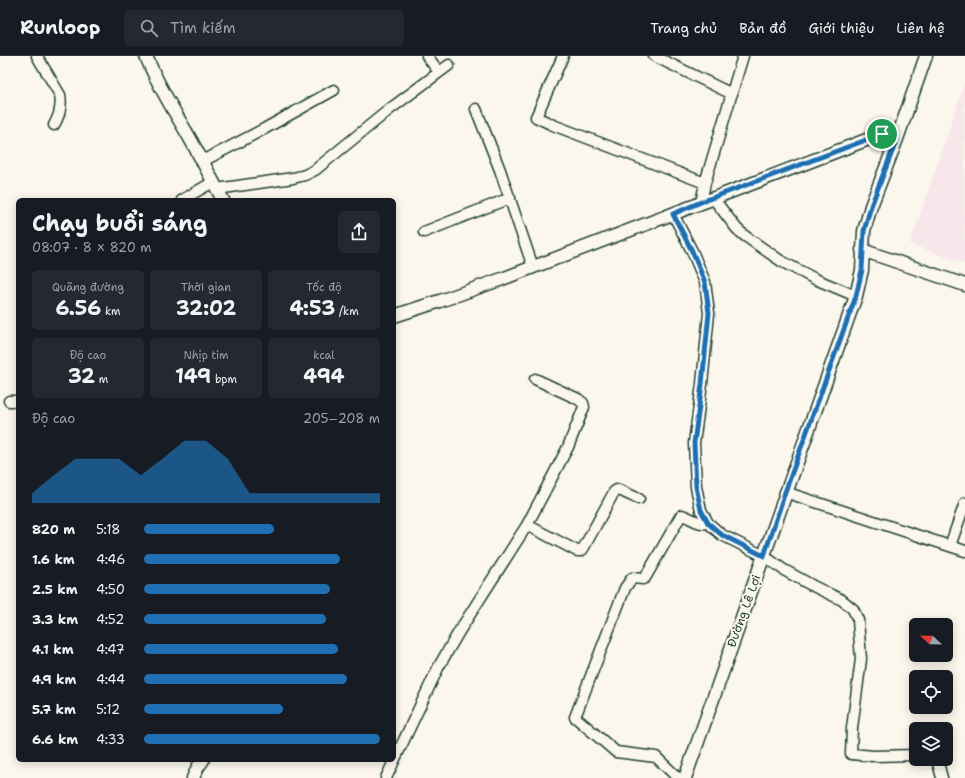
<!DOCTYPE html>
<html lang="vi">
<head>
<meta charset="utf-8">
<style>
	body { margin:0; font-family:"Shantell Sans",sans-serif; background:#242831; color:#f1f3f6; height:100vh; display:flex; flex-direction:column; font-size:15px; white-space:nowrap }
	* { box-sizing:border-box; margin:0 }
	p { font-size:13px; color:#9ea1a6 }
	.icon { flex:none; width:22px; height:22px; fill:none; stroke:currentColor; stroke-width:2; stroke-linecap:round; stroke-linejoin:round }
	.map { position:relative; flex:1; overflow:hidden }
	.sheet { position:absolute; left:16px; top:142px; width:380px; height:564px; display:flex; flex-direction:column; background:#171b24; border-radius:6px; box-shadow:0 2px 10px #0003 }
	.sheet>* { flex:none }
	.needle { width:26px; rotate:292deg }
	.controls { position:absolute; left:909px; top:562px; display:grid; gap:8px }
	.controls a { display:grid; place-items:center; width:44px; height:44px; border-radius:6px; background:#171b24; box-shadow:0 2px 10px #0003; font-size:20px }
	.pin { position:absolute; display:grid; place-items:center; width:34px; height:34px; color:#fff; margin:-17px; border:2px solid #fff; border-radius:50%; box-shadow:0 1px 4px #0007 }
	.round { display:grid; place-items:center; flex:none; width:42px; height:42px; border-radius:6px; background:#242831 }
	.head { display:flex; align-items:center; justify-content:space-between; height:68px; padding:0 16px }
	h1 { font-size:22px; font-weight:700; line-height:30px }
	.metrics { display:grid; grid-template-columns:repeat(3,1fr); gap:6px; height:68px; padding:4px 16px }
	.metrics div { display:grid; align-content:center; border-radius:6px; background:#242831; text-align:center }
	.metrics b { font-size:20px; font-weight:700 }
	.metrics small { font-size:11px; font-weight:400 }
	.metrics p { font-size:11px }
	.chart { height:112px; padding:8px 16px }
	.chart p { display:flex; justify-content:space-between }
	.chart svg { width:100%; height:72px; margin-top:4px; fill:#1f6fb2; opacity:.7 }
	ul { padding:0 16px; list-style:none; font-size:13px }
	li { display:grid; grid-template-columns:64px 48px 1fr; align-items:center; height:30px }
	li i { height:10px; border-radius:5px; background:#1f6fb2 }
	header { display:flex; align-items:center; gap:24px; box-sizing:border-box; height:56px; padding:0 20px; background:#171b24; border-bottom:1px solid #363941 }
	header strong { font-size:19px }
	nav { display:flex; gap:22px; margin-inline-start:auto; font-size:14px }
	.search { width:280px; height:36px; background:#242831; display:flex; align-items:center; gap:10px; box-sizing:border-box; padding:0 14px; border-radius:6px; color:#9ea1a6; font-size:15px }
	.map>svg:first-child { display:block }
	.built { fill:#f7e7eb }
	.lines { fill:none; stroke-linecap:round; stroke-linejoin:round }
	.minor-casing { stroke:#1f3d34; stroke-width:13 }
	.tertiary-casing { stroke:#1f3d34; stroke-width:15 }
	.minor { stroke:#fbf7ec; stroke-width:10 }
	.tertiary { stroke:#fbf7ec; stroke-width:12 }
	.route-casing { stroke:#fff; stroke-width:8 }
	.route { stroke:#1f6fb2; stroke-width:5 }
	.labels { text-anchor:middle; stroke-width:4; stroke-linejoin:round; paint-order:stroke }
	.street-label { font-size:12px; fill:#1f3d34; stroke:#fbf7ec }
</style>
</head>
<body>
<header>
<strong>Runloop</strong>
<div class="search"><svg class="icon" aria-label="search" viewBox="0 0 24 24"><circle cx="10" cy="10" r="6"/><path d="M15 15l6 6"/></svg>Tìm kiếm</div>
<nav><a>Trang chủ</a><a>Bản đồ</a><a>Giới thiệu</a><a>Liên hệ</a></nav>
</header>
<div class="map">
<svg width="965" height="722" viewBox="0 0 965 722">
	<rect width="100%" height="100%" fill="#fbf7ec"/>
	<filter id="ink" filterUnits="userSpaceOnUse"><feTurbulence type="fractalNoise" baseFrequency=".025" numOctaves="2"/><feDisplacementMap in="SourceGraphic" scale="8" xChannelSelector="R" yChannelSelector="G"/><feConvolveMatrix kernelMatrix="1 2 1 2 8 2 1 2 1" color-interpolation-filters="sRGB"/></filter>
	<g filter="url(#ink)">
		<!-- built -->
		<path class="built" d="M965,26V208L910,188Z"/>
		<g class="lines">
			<!-- minor casing -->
			<g class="minor-casing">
				<path id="minor" d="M37,0L60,39C62,50 60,59 54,69
					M427,0L439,16
					M563,0L536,61L553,69L705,127
					M654,0L732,38
					M476,53L500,114L533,211
					M203,105L264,73L334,34
					M217,133L293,122L305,119L315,114L390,53L449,9
					M713,142L737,173L745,180L781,205L815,223L856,240
					M182,144L213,126
					M701,147L705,127L743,0
					M673,158L692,195L705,226L709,257L702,328L694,387L696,431L701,454L708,467L722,479L764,500L784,514L813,530L842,544L853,553L858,564L861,603L852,672L851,698L874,700L916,699
					M424,176L510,142
					M9,345H18
					M785,436L965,495
					M527,469L577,495H580L583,493L614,436L617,434H619L639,443
					M950,490L965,447
					M937,703L942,722
					M386,722L439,610L460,574L527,469L568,391L584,351L583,347L578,343L535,323
					M678,722L656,701L616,696L575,661L625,532L632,522L643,523L645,522L680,461L682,459C692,462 698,469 708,467"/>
			</g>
			<!-- tertiary casing -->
			<g class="tertiary-casing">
				<path id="tertiary" d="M146,0C157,28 173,53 188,79C200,100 211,122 223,144
					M862,194L965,229
					M394,260L440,245L502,223L882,78L897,83
					M193,722L198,711L203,704
					M685,722L856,240L862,214L864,175L871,150L897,83L926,0"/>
			</g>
			<!-- minor -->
			<use href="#minor" class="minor"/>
			<!-- tertiary -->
			<use href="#tertiary" class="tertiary"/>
		</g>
	</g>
	<g class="lines" filter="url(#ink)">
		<!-- route casing -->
		<g class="route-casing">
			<path id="route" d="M882,78L897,83L871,150L864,175L862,214L856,240L785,436L764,500L722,479L708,467L701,454L696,431L694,387L702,328L709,257L705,226L692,195L673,158L701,146Z"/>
		</g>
		<!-- route -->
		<use href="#route" class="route"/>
	</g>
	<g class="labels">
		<!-- street labels -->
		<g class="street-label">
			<text transform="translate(744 555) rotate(-70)" y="4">Đường Lê Lợi</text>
		</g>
	</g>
</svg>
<div class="controls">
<a><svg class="needle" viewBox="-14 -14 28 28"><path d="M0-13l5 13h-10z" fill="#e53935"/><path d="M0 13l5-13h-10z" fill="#9ea1a6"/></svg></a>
<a><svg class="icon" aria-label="locate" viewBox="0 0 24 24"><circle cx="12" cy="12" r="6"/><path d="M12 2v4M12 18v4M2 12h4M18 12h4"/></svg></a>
<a><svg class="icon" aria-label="layers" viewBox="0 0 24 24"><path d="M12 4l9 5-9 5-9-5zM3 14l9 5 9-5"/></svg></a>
</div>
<div class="pin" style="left:882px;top:78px;background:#1e9e55"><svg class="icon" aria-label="arrive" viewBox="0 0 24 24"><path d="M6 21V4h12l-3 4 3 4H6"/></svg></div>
<section class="sheet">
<div class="head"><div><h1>Chạy buổi sáng</h1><p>08:07 · 8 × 820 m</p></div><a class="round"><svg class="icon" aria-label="share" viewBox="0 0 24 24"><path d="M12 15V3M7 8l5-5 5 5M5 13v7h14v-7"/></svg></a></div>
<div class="metrics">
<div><p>Quãng đường</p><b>6.56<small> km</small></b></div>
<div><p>Thời gian</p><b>32:02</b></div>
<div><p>Tốc độ</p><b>4:53<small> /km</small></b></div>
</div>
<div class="metrics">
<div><p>Độ cao</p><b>32<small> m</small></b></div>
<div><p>Nhịp tim</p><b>149<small> bpm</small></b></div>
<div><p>kcal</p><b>494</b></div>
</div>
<div class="chart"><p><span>Độ cao</span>205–208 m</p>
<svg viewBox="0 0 160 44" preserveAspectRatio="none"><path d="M0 44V38L10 27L20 17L30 17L40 17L50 27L60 17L70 6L80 6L90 17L100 38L110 38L120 38L130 38L140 38L150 38L160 38V44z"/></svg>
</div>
<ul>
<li><b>820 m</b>5:18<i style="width:55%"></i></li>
<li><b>1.6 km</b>4:46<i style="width:83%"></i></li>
<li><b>2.5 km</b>4:50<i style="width:79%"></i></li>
<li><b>3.3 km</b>4:52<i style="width:77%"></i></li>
<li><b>4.1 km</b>4:47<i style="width:82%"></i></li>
<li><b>4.9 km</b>4:44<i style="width:86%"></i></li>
<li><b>5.7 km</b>5:12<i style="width:59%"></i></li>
<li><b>6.6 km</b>4:33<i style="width:100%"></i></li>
</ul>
</section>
</div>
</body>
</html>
